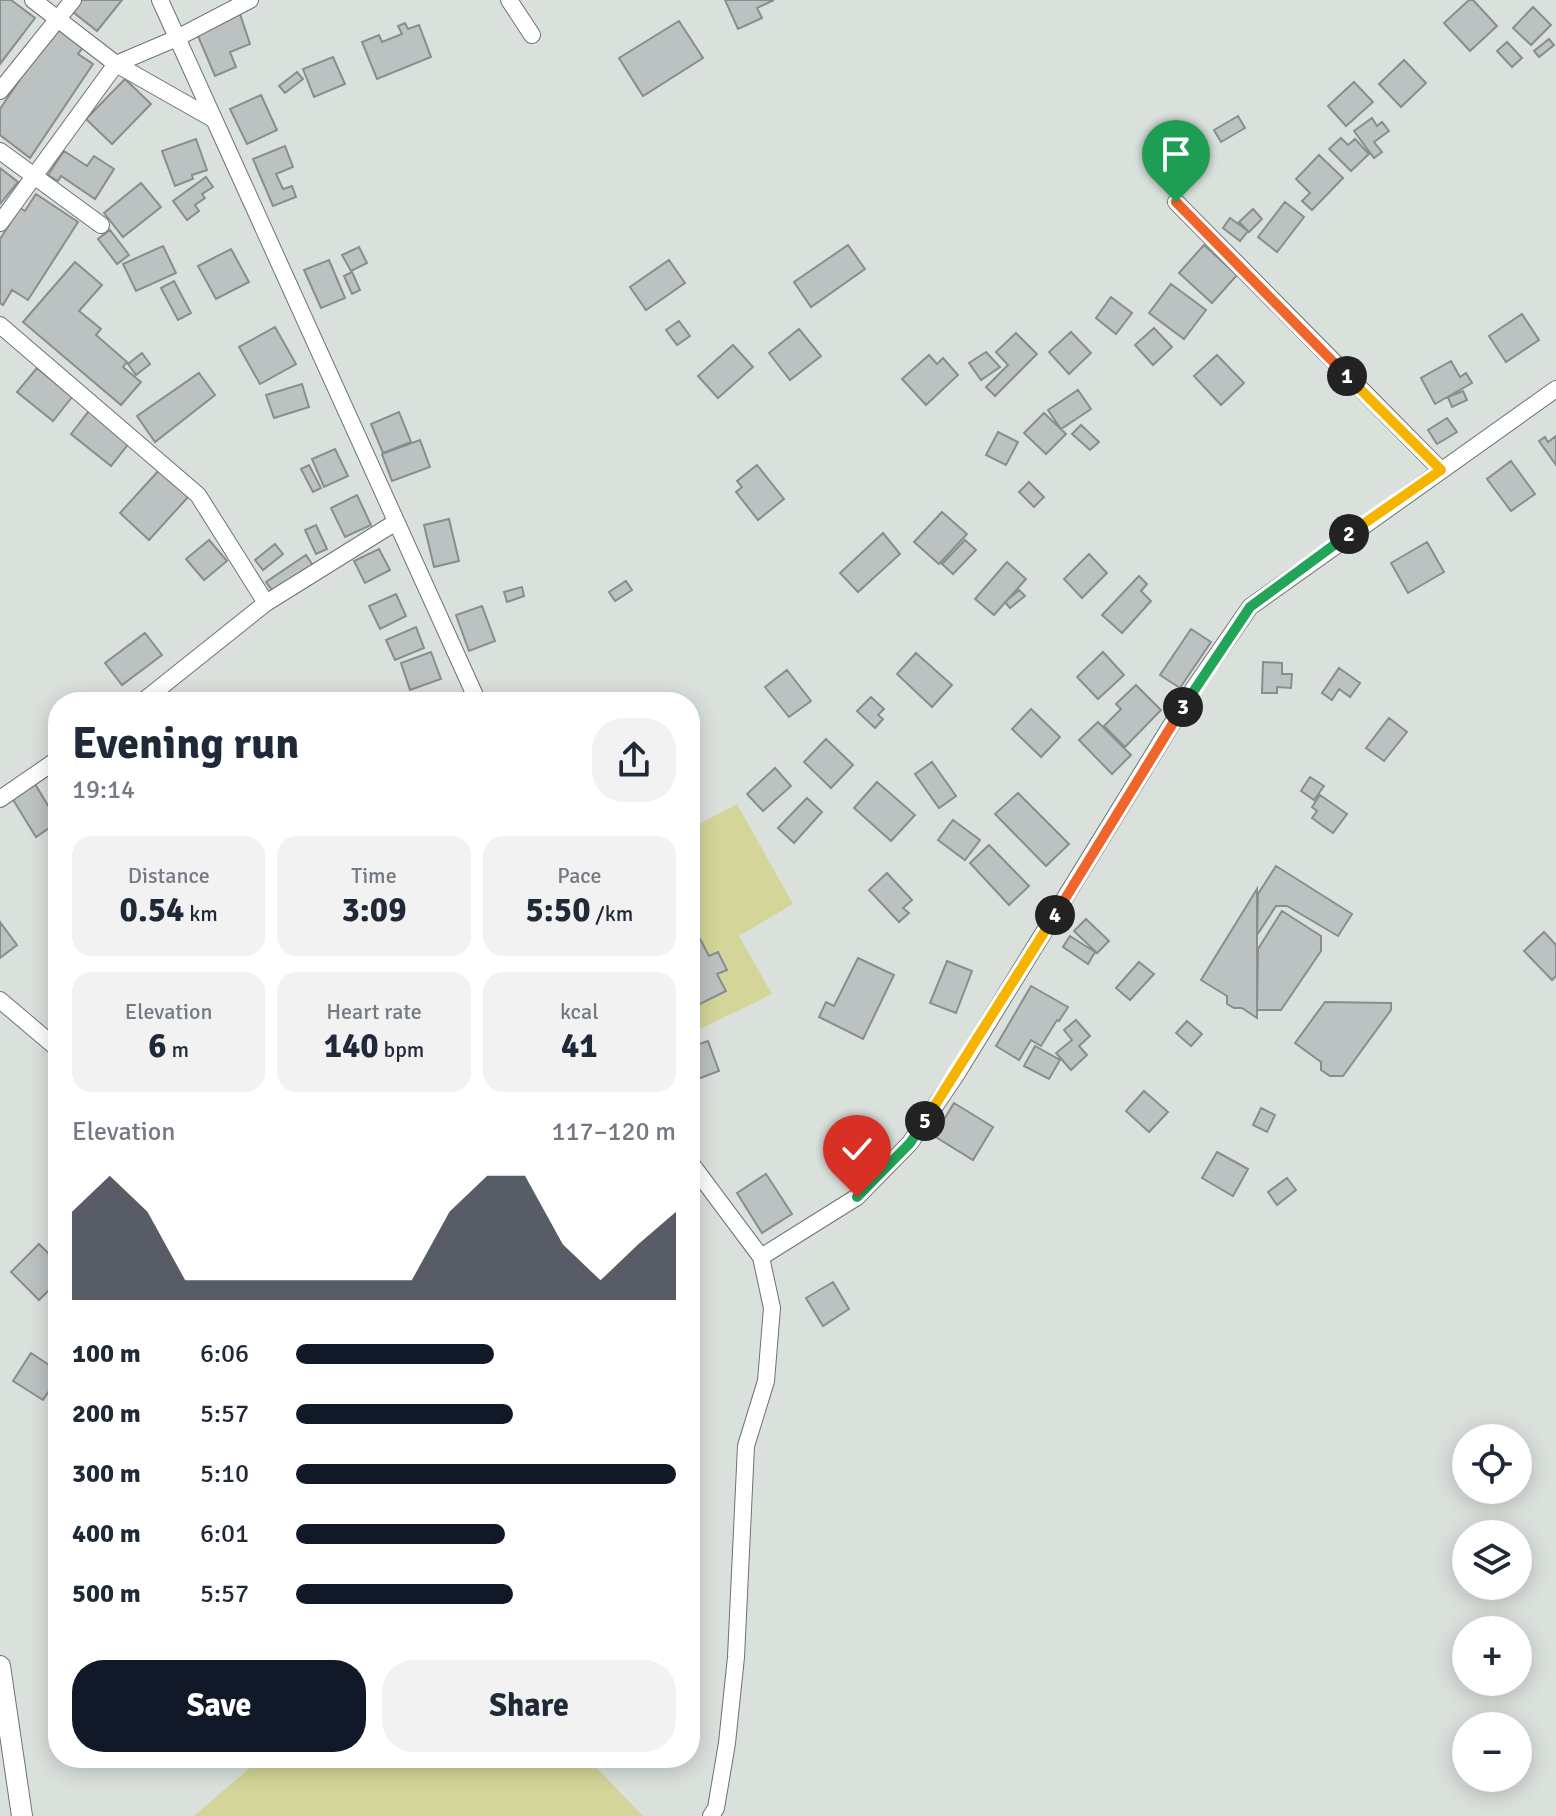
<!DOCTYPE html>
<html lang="en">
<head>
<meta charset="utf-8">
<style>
	body { margin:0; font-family:Signika,sans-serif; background:#f2f2f3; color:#1f2937; height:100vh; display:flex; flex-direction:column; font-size:30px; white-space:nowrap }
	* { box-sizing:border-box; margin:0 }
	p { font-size:26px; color:#747a83 }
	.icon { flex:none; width:44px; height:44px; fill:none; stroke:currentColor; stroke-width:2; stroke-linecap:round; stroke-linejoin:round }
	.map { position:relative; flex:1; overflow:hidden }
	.sheet { position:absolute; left:48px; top:692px; width:652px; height:1076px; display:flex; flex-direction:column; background:#fff; border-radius:32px; box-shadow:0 4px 20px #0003 }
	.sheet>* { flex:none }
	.fabs { position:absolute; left:1452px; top:1424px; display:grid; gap:16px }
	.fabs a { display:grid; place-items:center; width:80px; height:80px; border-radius:50%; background:#fff; box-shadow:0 4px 20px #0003; font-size:40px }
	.pin { position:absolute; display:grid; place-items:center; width:68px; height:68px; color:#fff; margin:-82px -34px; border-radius:50% 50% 50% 0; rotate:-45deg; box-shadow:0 0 8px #0007 }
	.pin .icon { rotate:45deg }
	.km { position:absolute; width:40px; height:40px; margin:-20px; border-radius:50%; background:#222; color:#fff; font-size:22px; line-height:40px; text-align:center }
	.round { display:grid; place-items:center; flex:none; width:84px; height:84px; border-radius:32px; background:#f2f2f3 }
	.headline { display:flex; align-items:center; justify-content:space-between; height:136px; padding:0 24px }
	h1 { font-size:44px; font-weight:700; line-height:60px }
	.stats { display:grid; grid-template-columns:repeat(3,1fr); gap:12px; height:136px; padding:8px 24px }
	.stats div { display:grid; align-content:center; border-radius:20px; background:#f2f2f3; text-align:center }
	.stats b { font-size:34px; font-weight:700 }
	.stats small { font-size:22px; font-weight:400 }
	.stats p { font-size:22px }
	.chart { height:224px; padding:16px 24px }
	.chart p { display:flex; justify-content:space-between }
	.chart svg { width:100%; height:144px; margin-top:8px; fill:#111827; opacity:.7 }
	.primary-button { display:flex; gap:16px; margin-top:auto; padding:16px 24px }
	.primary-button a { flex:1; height:92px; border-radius:32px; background:#111827; color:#fff; font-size:32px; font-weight:700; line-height:92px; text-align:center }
	.primary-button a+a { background:#f2f2f3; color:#1f2937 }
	ul { padding:0 24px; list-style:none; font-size:26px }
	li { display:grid; grid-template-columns:128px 96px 1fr; align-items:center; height:60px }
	li i { height:20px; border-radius:10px; background:#111827 }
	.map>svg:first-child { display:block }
	.green { fill:#d3d599 }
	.building { fill:#bbc2c1; stroke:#888e8d; stroke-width:2 }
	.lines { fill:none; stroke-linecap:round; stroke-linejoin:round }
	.minor-casing { stroke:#6e7370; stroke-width:18 }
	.tertiary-casing { stroke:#6e7370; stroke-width:22 }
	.minor { stroke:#fff; stroke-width:16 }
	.tertiary { stroke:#fff; stroke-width:20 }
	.split-1-casing { stroke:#fff; stroke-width:16 }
	.split-2-casing { stroke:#fff; stroke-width:16 }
	.split-3-casing { stroke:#fff; stroke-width:16 }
	.split-4-casing { stroke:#fff; stroke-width:16 }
	.split-5-casing { stroke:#fff; stroke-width:16 }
	.split-6-casing { stroke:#fff; stroke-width:16 }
	.split-1 { stroke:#f0652b; stroke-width:10 }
	.split-2 { stroke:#f5b400; stroke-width:10 }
	.split-3 { stroke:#22a559; stroke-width:10 }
	.split-4 { stroke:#f0652b; stroke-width:10 }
	.split-5 { stroke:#f5b400; stroke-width:10 }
	.split-6 { stroke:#22a559; stroke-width:10 }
</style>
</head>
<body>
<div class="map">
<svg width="1556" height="1816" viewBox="0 0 1556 1816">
	<rect width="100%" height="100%" fill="#dae0dc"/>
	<!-- green -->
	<path class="green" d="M737,804L793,904L739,936L772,994L690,1034V829Z
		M261,1758H587L643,1816H194Z"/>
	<!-- building -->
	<path class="building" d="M0,0H11L35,18L0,64Z
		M75,0H122L97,31L68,8Z
		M725,0H774L757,8L762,18L738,29Z
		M1469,0H1473L1497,26L1470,51L1444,23Z
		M1533,7L1551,25L1531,45L1513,28Z
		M239,11L250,44L230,52L236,67L215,76L195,29Z
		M679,21L703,58L643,96L619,58Z
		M405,23L408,29L419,25L431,57L377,79L362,42L379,35L382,42L402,34L398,26Z
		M55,27L84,46L78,54L93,64L30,158L0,135V109Z
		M1549,39L1554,45L1539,57L1534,51Z
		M1507,42L1522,58L1512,67L1497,51Z
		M333,57L345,84L314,97L303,69Z
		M1404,60L1426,83L1401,107L1379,84Z
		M297,72L303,79L285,93L279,86Z
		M125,79L151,104L112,144L86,119Z
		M1354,82L1373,102L1346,126L1328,106Z
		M261,95L277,130L247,144L230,109Z
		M1238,116L1245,128L1221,142L1214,130Z
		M1372,118L1377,126L1382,122L1389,131L1374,142L1382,152L1374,158L1354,131Z
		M1341,138L1348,145L1355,139L1369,154L1351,171L1329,149Z
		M196,139L207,170L192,175L193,179L175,186L162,151Z
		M285,146L293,167L276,174L283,189L292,186L296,197L273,206L253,159Z
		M64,151L87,166L94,156L114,169L95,199L61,176L58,181L48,175Z
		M1319,155L1343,178L1312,210L1302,201L1310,193L1296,179Z
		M0,168L18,182L0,204Z
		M206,177L213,187L202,194L205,198L195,205L199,211L187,220L173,201Z
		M141,183L161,207L123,237L104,213Z
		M36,194L78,222L28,300L12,290L3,305L0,303V239L20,208L25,211Z
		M1285,202L1304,217L1277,252L1258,237Z
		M1253,209L1262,219L1249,232L1239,222Z
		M1230,218L1248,231L1240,241L1223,228Z
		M110,230L129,255L117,264L98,239Z
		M848,245L865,269L811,307L794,282Z
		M1204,245L1237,275L1212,303L1179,273Z
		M163,246L176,273L136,291L123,264Z
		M359,247L367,263L351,271L342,255Z
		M231,249L249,282L216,299L198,266Z
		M329,260L345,298L321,308L304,270Z
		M669,260L685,283L646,310L630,287Z
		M75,262L102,285L79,311L101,329L96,335L127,362L123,367L141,382L121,405L23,322Z
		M352,272L360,290L352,294L344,276Z
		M174,281L191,313L178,320L161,288Z
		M1171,284L1206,310L1184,339L1149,313Z
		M1111,297L1132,313L1116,334L1096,318Z
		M1522,314L1539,340L1506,362L1489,336Z
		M679,321L690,336L677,345L666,330Z
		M275,327L296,364L260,384L239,347Z
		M1154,328L1172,347L1153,365L1135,345Z
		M799,329L821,356L790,380L769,353Z
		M1071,332L1091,353L1069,374L1049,352Z
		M1016,333L1037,354L995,396L986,387L1008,365L996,352Z
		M733,345L753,367L718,398L698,376Z
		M986,352L1000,367L981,380L969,363Z
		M142,353L150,364L136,375L128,364Z
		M929,355L937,364L943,358L958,375L926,405L902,379Z
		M1217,355L1244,383L1221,405L1194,376Z
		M1451,361L1460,377L1466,373L1472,383L1435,404L1421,378Z
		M37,368L72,397L53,421L17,392Z
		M199,373L215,395L155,442L137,416Z
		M302,384L309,407L274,418L266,395Z
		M1078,390L1091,409L1061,429L1048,410Z
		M1463,391L1467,400L1452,407L1448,397Z
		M89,411L130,442L111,466L71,434Z
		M399,412L411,442L383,453L371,424Z
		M1044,413L1066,434L1046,454L1024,433Z
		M1447,418L1457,432L1437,444L1428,430Z
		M1081,425L1099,442L1090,450L1072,434Z
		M998,432L1018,442L1006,465L986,455Z
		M1556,436V465L1539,441L1545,437L1548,442Z
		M420,440L430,467L392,481L382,454Z
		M335,449L348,476L324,487L312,459Z
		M1511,461L1535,494L1511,511L1487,479Z
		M309,465L321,488L313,492L301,469Z
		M757,465L784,499L758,520L736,492L742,487L737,481Z
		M160,469L189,496L149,540L120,513Z
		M1029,482L1044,497L1034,507L1019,492Z
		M357,495L371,525L345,537L331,508Z
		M942,512L967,534L939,564L914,542Z
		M449,519L459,561L434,567L424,525Z
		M316,525L327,549L316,554L305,530Z
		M883,533L900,554L858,592L840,573Z
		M209,540L227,561L204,580L186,559Z
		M965,540L976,550L953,574L942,564Z
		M1427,542L1444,572L1408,593L1391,563Z
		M275,544L283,554L263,570L255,560Z
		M379,549L390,570L365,583L354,561Z
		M1089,554L1107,573L1082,598L1064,579Z
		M306,555L314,567L274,593L266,582Z
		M1007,562L1026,579L994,615L975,599Z
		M1139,576L1147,584L1141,591L1151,601L1122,633L1102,615Z
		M626,581L632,590L615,601L609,592Z
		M522,587L524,596L507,602L504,592Z
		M1019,590L1025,596L1010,608L1005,602Z
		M396,594L406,616L380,629L369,606Z
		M482,606L495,641L469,651L456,615Z
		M416,627L424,648L395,660L386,640Z
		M1191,629L1211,642L1180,688L1160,675Z
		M145,633L162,655L122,685L105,663Z
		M431,652L441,679L410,690L401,663Z
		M1103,652L1124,675L1098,699L1077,677Z
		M916,653L952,685L932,707L897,674Z
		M1263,662L1282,663V674H1292L1291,688L1277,687V693H1262Z
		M1339,668L1360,683L1350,697L1339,689L1332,700L1322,693Z
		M787,670L811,701L789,717L765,687Z
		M1136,685L1161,710L1125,747L1104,726L1121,709L1116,704Z
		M871,697L884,709L878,715L883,719L875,728L857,711Z
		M1031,709L1060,737L1041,757L1012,729Z
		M1389,718L1407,732L1384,761L1366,748Z
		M1098,722L1131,755L1112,774L1079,740Z
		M826,739L853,765L831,788L804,762Z
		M932,762L956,796L939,808L915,774Z
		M775,768L791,786L763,811L747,794Z
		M1310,777L1324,786L1314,800L1301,791Z
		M877,782L915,815L891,841L854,808Z
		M35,784L58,822L36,837L12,798Z
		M1018,793L1069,844L1046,866L995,814Z
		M1320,795L1347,814L1333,833L1312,818L1317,811L1312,807Z
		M807,798L822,812L794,843L778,828Z
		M953,820L980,840L965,860L938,840Z
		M989,845L1029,886L1009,905L970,863Z
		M1276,866L1352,914L1338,936L1287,906H1276L1257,935L1258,894Z
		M887,873L912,900L903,908L909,913L899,922L869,890Z
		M1257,889V1018L1242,1008H1234L1227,1004V996L1201,980Z
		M1282,911L1321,936V951L1281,1010H1257L1258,949Z
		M1086,919L1109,941L1097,953L1074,931Z
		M0,922L17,945L0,958Z
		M1544,932L1556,945V976L1552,980L1524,951Z
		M1070,936L1095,952L1088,964L1063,947Z
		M699,937L709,956L718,952L727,970L717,974L726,991L690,1009V941Z
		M858,958L894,975L863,1039L819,1017L826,1002L834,1006Z
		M947,961L972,971L956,1013L930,1003Z
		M1139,962L1154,974L1130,1000L1116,988Z
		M1031,986L1068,1007L1059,1021L1057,1020L1041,1046L1031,1040L1019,1060L996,1046Z
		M1325,1002L1391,1003V1010L1343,1076H1330L1321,1070V1062L1295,1043Z
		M1076,1020L1090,1036L1079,1046L1087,1055L1071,1070L1056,1053L1072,1040L1064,1030Z
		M1187,1021L1202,1034L1191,1046L1176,1033Z
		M708,1041L719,1071L690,1082V1047Z
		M1035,1046L1060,1060L1049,1079L1024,1066Z
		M1144,1091L1168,1112L1149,1132L1126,1111Z
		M954,1103L993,1127L973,1160L934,1136Z
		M1261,1108L1275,1115L1267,1132L1253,1125Z
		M1217,1152L1248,1169L1233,1196L1202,1178Z
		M766,1174L792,1214L762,1233L737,1193Z
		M1287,1178L1296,1190L1277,1205L1268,1192Z
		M39,1244L58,1263V1281L39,1300L11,1272Z
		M833,1282L849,1309L823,1326L806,1298Z
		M31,1353L58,1371V1377L43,1400L13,1381Z"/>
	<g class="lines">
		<!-- minor casing -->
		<g class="minor-casing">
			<path id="minor" d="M33,0L116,64L213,119
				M160,0L478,702
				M509,0L532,35
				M0,91L73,0
				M0,151L101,225
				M1176,202L1441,470
				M0,223L116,64L177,38L250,0
				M0,325L198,495L266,603
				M142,702L266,603L396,522
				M0,799L58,759
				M0,1000L53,1045
				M690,1162L761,1257L772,1308L766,1381L746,1446L736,1657L727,1743L716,1808L711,1816
				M761,1257L857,1197L910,1143L956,1075L1194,688L1250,607L1556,389"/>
		</g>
		<!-- tertiary casing -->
		<g class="tertiary-casing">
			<path id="tertiary" d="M0,1666L22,1816"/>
		</g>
		<!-- minor -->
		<use href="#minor" class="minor"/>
		<!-- tertiary -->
		<use href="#tertiary" class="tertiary"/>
	</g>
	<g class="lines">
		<!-- split-1 casing -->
		<g class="split-1-casing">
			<path id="split-1" d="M1176,202L1347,376"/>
		</g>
		<!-- split-2 casing -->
		<g class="split-2-casing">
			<path id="split-2" d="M1347,376L1441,470L1349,534"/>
		</g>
		<!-- split-3 casing -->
		<g class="split-3-casing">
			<path id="split-3" d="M1183,707L1250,607L1349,534"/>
		</g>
		<!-- split-4 casing -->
		<g class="split-4-casing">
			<path id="split-4" d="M1055,915L1183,707"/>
		</g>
		<!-- split-5 casing -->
		<g class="split-5-casing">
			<path id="split-5" d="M925,1121L1055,915"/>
		</g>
		<!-- split-6 casing -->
		<g class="split-6-casing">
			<path id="split-6" d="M857,1197L910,1143L925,1121"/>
		</g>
		<!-- split-1 -->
		<use href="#split-1" class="split-1"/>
		<!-- split-2 -->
		<use href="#split-2" class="split-2"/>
		<!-- split-3 -->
		<use href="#split-3" class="split-3"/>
		<!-- split-4 -->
		<use href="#split-4" class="split-4"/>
		<!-- split-5 -->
		<use href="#split-5" class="split-5"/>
		<!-- split-6 -->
		<use href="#split-6" class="split-6"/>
	</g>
</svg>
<div class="fabs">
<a><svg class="icon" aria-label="locate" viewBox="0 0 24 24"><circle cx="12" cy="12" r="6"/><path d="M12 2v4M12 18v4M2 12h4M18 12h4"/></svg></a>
<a><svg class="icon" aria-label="layers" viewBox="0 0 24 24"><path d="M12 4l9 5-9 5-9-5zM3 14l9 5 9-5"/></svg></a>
<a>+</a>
<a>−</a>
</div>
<div class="pin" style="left:1176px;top:202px;background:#1e9e55"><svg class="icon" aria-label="arrive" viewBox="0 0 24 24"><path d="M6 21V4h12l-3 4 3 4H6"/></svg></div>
<div class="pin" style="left:857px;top:1197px;background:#d93025"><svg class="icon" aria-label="check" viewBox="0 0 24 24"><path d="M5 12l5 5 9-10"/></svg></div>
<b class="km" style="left:1347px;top:376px">1</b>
<b class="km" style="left:1349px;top:534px">2</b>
<b class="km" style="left:1183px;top:707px">3</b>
<b class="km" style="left:1055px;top:915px">4</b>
<b class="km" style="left:925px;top:1121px">5</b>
<section class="sheet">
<div class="headline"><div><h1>Evening run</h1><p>19:14</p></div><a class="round"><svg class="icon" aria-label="share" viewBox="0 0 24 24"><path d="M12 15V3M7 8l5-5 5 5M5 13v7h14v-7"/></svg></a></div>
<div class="stats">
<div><p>Distance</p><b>0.54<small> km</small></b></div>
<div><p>Time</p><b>3:09</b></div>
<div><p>Pace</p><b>5:50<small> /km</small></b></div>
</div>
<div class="stats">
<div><p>Elevation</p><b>6<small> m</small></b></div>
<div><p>Heart rate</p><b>140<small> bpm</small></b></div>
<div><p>kcal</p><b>41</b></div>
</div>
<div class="chart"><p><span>Elevation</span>117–120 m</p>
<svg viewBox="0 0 160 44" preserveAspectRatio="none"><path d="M0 44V17L10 6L20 17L30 38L40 38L50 38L60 38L70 38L80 38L90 38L100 17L110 6L120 6L130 27L140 38L150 27L160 17V44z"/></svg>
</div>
<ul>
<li><b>100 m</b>6:06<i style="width:52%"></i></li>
<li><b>200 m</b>5:57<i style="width:57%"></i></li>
<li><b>300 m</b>5:10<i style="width:100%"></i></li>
<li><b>400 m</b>6:01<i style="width:55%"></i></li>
<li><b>500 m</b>5:57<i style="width:57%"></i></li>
</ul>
<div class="primary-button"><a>Save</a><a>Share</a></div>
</section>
</div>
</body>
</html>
